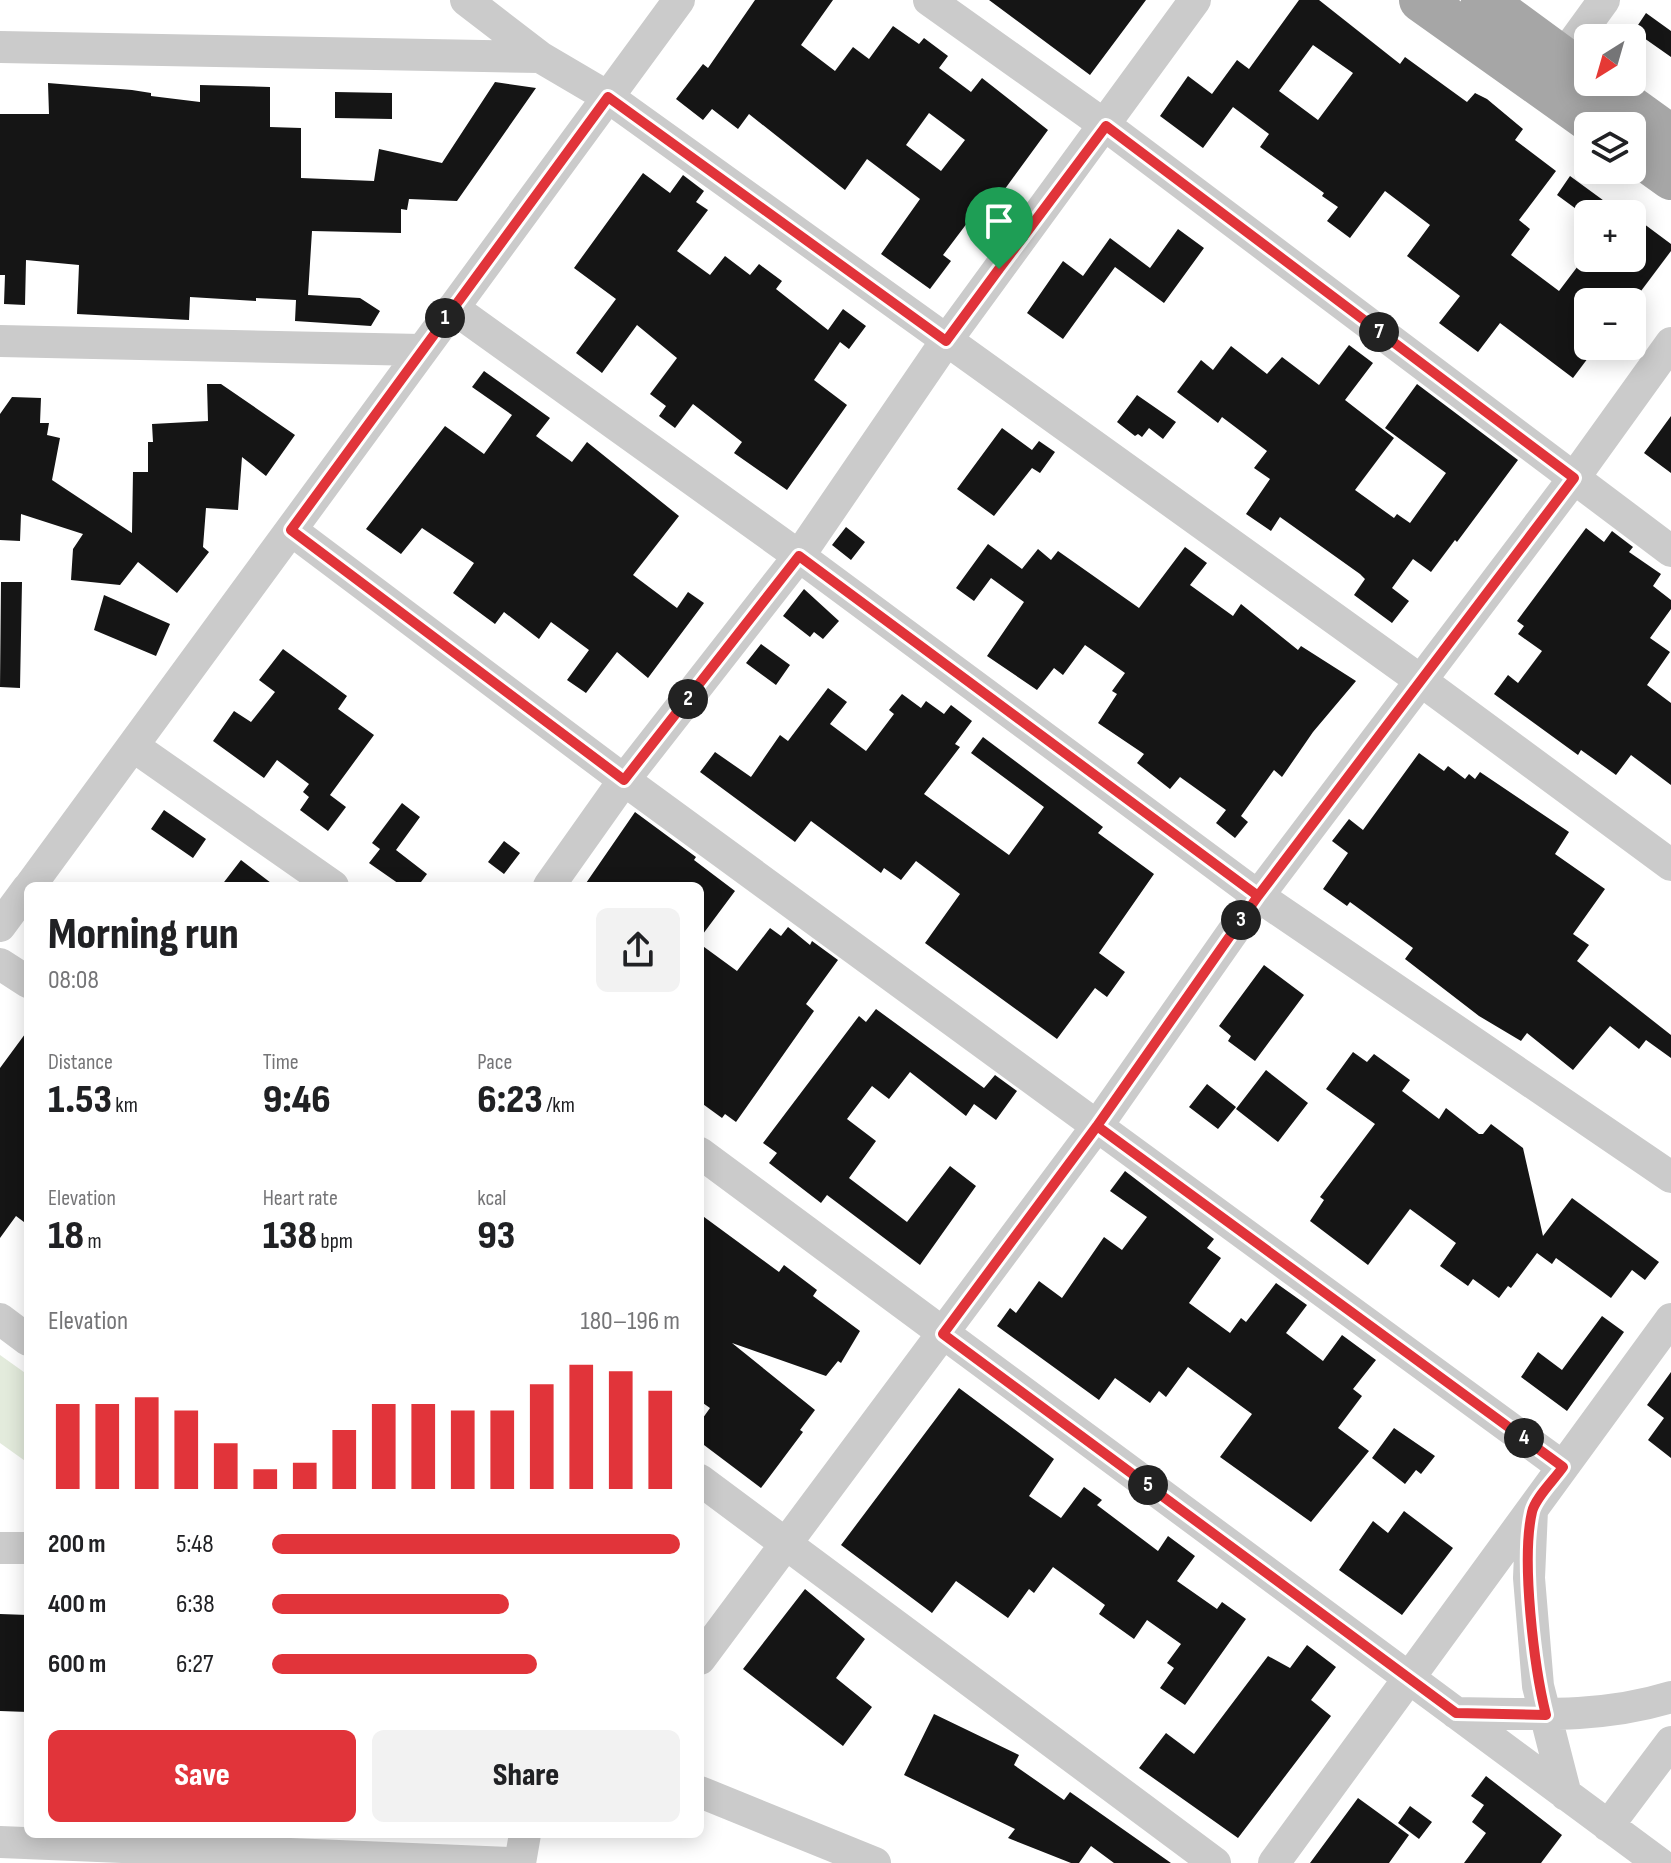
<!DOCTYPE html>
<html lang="en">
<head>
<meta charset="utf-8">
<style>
	body { margin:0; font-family:"Sofia Sans Condensed",sans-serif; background:#f2f2f2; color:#202124; height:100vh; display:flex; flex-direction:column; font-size:30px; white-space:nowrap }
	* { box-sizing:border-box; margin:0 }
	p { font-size:26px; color:#757577 }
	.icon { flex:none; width:44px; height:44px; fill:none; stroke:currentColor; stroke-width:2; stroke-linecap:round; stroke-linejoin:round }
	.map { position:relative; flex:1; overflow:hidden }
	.panel { position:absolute; left:24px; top:882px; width:680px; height:956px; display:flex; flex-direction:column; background:#fff; border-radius:12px; box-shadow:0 4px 20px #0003 }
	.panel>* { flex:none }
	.needle { width:52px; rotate:217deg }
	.controls { position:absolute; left:1574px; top:24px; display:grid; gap:16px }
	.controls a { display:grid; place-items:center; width:72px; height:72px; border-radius:12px; background:#fff; box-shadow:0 4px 20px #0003; font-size:40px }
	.pin { position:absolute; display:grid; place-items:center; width:68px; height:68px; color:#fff; margin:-82px -34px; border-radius:50% 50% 50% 0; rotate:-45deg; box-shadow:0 0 8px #0007 }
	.pin .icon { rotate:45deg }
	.km { position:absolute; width:40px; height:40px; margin:-20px; border-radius:50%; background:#222; color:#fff; font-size:22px; line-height:40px; text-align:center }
	.round { display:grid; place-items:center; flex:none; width:84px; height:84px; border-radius:12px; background:#f2f2f2 }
	.overview { display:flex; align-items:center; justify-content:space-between; height:136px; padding:0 24px }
	h1 { font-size:44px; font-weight:800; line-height:60px }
	.metrics { display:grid; grid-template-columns:repeat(3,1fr); gap:12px; height:136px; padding:8px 24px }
	.metrics div { display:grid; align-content:center }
	.metrics b { font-size:40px; font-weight:800 }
	.metrics small { font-size:22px; font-weight:400 }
	.metrics p { font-size:22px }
	.chart { height:224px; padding:16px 24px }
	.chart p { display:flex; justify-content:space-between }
	.chart svg { width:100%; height:144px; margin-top:8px; stroke:#e1343a; stroke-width:6 }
	.cta { display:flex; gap:16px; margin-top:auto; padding:16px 24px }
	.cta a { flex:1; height:92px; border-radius:12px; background:#e1343a; color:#fff; font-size:32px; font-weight:800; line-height:92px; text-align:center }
	.cta a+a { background:#f2f2f2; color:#202124 }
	ul { padding:0 24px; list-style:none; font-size:26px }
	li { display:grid; grid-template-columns:128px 96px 1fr; align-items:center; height:60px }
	li i { height:20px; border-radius:10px; background:#e1343a }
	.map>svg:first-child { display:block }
	.green { fill:#e3ebdc }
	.building { fill:#151515; fill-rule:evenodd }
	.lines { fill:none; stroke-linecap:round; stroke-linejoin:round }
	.minor { stroke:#cbcbcb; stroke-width:32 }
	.primary { stroke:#a6a6a6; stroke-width:44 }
	.route-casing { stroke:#fff; stroke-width:16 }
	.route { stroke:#e1343a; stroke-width:10 }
</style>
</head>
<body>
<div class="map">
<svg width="1671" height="1863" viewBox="0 0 1671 1863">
	<rect width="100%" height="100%" fill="#fff"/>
	<!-- green -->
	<path class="green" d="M0,1355L28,1375V1463L0,1443Z"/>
	<!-- building -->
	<path class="building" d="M755,0H833L801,45L835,71L853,47L869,59L893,26L919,44L924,38L948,56L939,68L971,92L982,78L1048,130L991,208L983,202L943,255L951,261L930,289L881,254L920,199L867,159L845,190L749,114L738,129L712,109L703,120L676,99L703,64L708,68ZM929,113L965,140L941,171L906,145Z
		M989,0H1146L1090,75Z
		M1299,0H1319L1400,64L1405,57L1467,102L1475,93L1487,99L1523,129L1515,140L1556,171L1519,220L1530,229L1511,255L1559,291L1584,258H1632V215L1671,244V251L1632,303L1588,302V358L1573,378L1500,323L1478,352L1439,323L1460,296L1407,256L1430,225L1385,191L1350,238L1327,221L1338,207L1322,196L1324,193L1260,147L1269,134L1233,107L1203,148L1160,116L1188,76L1212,94L1237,60L1249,69ZM1313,45L1353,73L1318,120L1279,91Z
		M1646,13L1671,31V57L1634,31Z
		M495,82L536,88L457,201L409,199L407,210L401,209V233L312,231L308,295L360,298L380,311L371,326L295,321L296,300L256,298V301L190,297L189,320L77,314L79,265L26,260L25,305L4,304L5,275H0V114H49L48,83L132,90L151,93V96L200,102V85L270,87V127L301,128V178L374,181L379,149L442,163Z
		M335,92L392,93V119L335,118Z
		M643,173L670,193L683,175L704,191L696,202L708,210L677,251L710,275L725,256L750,275L759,264L782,281L776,289L828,330L843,309L866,326L849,349L840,342L814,380L847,405L787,490L734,453L742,442L693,404L675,428L659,416L666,406L650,394L677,358L637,325L602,373L576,353L616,299L574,268Z
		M1570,176L1622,214H1583L1557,195Z
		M1178,229L1204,248L1164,303L1115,267L1063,339L1027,313L1063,261L1083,276L1110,238L1150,268Z
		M1349,345L1373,363L1345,400L1394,438L1355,490L1394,518L1397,514L1410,523L1446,473L1385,428L1417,384L1518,460L1457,542L1455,540L1431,572L1413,559L1392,588L1409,601L1392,623L1354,595L1365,579L1360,574L1280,517L1271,531L1246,514L1270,479L1254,468L1267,451L1222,417L1218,423L1177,392L1201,360L1213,370L1231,346L1267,374L1282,357L1319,385Z
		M484,371L550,418L536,436L572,462L587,442L679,516L633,575L677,608L688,592L704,603L648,678L617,652L586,693L567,680L589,650L551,622L539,639L504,612L495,624L453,593L474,563L422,528L401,554L366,529L445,426L484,454L512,415L472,387Z
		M207,384H221L295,435L266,476L242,457L238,510L206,508L203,547L209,552L177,593L138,562L120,585L71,580L73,549L83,534L21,514L20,541L0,540V414L12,397L41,398L40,423H49L47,435L60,438L52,480L132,533L133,472H148V442H153L152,424L208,421Z
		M1137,395L1176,422L1163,439L1149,428L1142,437L1138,434L1135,436L1117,422Z
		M1671,416V473L1644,453Z
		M1002,428L1032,450L1039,441L1055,452L1040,473L1032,468L994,516L957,489Z
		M846,527L865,542L851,560L832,545Z
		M1586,528L1604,542L1612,531L1633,547L1629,552L1661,574L1653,586L1671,600V609L1650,638L1670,652L1647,685L1671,703V785L1631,755L1616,775L1581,750L1578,755L1494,694L1508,675L1518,683L1542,651L1518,634L1524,626L1517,621Z
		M988,544L1022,569L1038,549L1051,560L1058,551L1139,608L1185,547L1207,563L1190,585L1233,616L1241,604L1298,650L1301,646L1356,681L1313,732L1282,777L1274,770L1241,816L1248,822L1235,838L1216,823L1226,810L1180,777L1170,789L1137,763L1144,754L1098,723L1117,694L1112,691L1125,673L1085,645L1063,675L1054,668L1037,690L987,656L1024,602L991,578L974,601L956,588Z
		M1,582H22L20,688L0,687Z
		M804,589L839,621L823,639L814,632L810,637L783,616Z
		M104,595L170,624L156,656L94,630Z
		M761,644L790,665L776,685L746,663Z
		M283,649L347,696L338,709L374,735L330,795L346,807L328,831L300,810L309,797L303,792L309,784L277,760L264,778L213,741L234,711L251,722L275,692L259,680Z
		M828,688L847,702L830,724L866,751L894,714L889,710L902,694L921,708L926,701L944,714L951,705L972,721L955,744L960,747L924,794L1009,855L1044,807L971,753L983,737L1103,827L1098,833L1154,874L1099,953L1125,972L1107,997L1095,988L1057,1039L925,943L960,894L916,861L901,880L884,868L881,873L811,821L795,842L700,772L715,752L751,777L780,735L788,741Z
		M1419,753L1444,771L1448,766L1465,779L1469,774L1475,779L1480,772L1569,832L1555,854L1605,889L1573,934L1589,945L1577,961L1671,1035V1058L1646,1040L1639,1049L1610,1026L1573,1070L1527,1033L1521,1041L1479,1016L1405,959L1413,948L1350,902L1347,906L1323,889L1348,853L1332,841L1349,819L1363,830Z
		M402,803L420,817L396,850L427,874L418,886H402L369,863L380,849L372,843Z
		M164,810L206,839L193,858L151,829Z
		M635,812L696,857L694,860L735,891L700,938V886H584Z
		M504,841L520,853L504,874L488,862Z
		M241,860L275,886H221Z
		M788,927L810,945L812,941L838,960L806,1004L814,1011L736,1122L725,1114L722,1118L700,1102V944L737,971L770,928L781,936Z
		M1264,965L1304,995L1255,1061L1228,1041L1231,1036L1219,1026Z
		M876,1009L984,1088L995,1075L1017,1091L996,1120L974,1104L966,1116L910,1072L889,1099L872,1086L847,1119L876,1141L849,1178L907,1222L950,1166L976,1186L920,1265L827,1195L821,1203L769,1163L777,1153L763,1143L859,1016L866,1022Z
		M28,1030V1225L16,1216L0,1238V1068Z
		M1353,1052L1367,1062L1374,1054L1410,1080L1402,1091L1439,1119L1446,1108L1479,1134H1483L1491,1124L1523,1148L1543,1236L1572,1198L1659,1262L1645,1280L1632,1270L1611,1298L1556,1258L1552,1264L1537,1253L1511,1288L1508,1286L1499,1298L1473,1279L1468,1286L1440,1266L1456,1243L1410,1209L1368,1265L1310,1221L1324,1200L1320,1197L1375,1124L1326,1089Z
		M1266,1070L1308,1103L1278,1142L1236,1109Z
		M1207,1084L1236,1107L1218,1129L1189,1107Z
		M1125,1171L1214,1239L1207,1248L1221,1258L1189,1303L1230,1333L1241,1318L1246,1322L1276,1283L1307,1305L1286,1333L1323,1361L1342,1335L1376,1360L1353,1389L1362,1396L1338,1428L1369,1451L1311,1522L1220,1457L1252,1414L1188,1367L1166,1397L1159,1391L1150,1403L1115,1378L1099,1400L997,1326L1010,1308L1016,1313L1039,1281L1062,1298L1104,1237L1122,1250L1147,1217L1110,1191Z
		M700,1214L779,1272L784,1265L817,1290L813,1296L860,1331L841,1363L838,1361L826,1376L732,1343L815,1410L800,1430L803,1432L761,1488L700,1442V1422L710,1408L700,1401Z
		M1602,1316L1624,1332L1567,1411L1521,1377L1538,1352L1562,1370Z
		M1671,1372V1458L1648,1440L1664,1418L1647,1405Z
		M959,1388L1054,1459L1029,1496L1061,1518L1084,1487L1102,1500L1097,1505L1158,1551L1168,1536L1195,1556L1177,1581L1217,1609L1222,1602L1246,1619L1185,1705L1160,1688L1174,1668L1167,1663L1181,1644L1147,1620L1134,1639L1099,1614L1105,1605L1053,1567L1034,1593L1029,1589L1008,1618L956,1581L932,1613L841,1545Z
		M1394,1428L1435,1456L1421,1474L1416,1470L1405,1484L1372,1458Z
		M1404,1511L1453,1548L1402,1615L1339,1570L1373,1521L1388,1533Z
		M805,1589L865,1639L836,1678L872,1707L843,1746L743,1669Z
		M0,1614L28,1615V1712L0,1711Z
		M1307,1645L1336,1667L1311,1700L1331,1716L1238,1838L1139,1768L1166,1733L1194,1754L1268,1656L1290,1668Z
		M934,1714L1019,1755L1014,1765L1064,1800L1070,1792L1171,1863H1114L1091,1846L1079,1863H1071L1008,1838L1015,1829L904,1775Z
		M1486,1776L1562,1835L1541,1863H1464L1486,1833L1472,1822L1484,1805L1471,1796Z
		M1358,1798L1409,1835L1389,1863H1310Z
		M1410,1806L1432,1822L1419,1839L1398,1823Z"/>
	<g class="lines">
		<!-- minor -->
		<path class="minor" d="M466,0L540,57
			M929,0L1106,126L1671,551
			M0,47L540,57L608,97L1420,680L1671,865
			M1562,58L1604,0
			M453,308L799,556L1258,896L1671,1177
			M0,341L421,350
			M291,530L624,780L1563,1467
			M133,746L333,886
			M30,886L679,0
			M549,886L624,780L799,556L946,341L1195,0
			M0,926L28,888
			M0,964L28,982
			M700,1153L1659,1863
			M0,1319L28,1340
			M700,1480L1215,1863
			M1532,1510L1529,1578L1538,1686L1566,1795
			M0,1548H28
			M700,1659L1097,1126L1258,896L1574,478L1671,343
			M1456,1713C1530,1714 1600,1719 1671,1697
			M700,1792L875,1863
			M1608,1826L1671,1742
			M0,1842L512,1863
			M520,1863L525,1834
			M1274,1863L1671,1319"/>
		<!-- primary -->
		<path class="primary" d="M1421,0L1598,126
			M1483,0L1588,77
			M1595,82L1671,137
			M1632,150L1671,178"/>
	</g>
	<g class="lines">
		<!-- route casing -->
		<g class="route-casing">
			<path id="route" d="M999,269L946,341L608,97L291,530L624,780L799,556L1258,896L1097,1126L1563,1467C1554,1480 1535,1498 1532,1512C1521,1560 1534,1667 1546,1715L1456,1713L943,1334L1097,1126L1258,896L1574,478L1106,126L999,269"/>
		</g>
		<!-- route -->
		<use href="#route" class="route"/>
	</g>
</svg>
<div class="controls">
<a><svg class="needle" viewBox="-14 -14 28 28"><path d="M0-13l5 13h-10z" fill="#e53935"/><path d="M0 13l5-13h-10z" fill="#757577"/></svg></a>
<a><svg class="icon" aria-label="layers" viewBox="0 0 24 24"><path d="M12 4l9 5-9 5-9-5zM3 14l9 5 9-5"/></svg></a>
<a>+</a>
<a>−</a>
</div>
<div class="pin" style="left:999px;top:269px;background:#1e9e55"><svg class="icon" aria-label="arrive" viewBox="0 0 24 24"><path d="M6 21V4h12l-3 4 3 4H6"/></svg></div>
<b class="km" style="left:445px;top:318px">1</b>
<b class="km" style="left:688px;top:699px">2</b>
<b class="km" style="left:1241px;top:920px">3</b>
<b class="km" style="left:1524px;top:1438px">4</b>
<b class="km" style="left:1148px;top:1485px">5</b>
<b class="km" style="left:1379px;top:332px">7</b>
<section class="panel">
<div class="overview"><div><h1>Morning run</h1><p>08:08</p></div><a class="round"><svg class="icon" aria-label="share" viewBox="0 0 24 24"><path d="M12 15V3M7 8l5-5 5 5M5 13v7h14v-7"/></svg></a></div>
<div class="metrics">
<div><p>Distance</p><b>1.53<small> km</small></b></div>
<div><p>Time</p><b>9:46</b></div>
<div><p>Pace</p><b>6:23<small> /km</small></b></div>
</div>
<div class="metrics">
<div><p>Elevation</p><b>18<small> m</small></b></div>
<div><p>Heart rate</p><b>138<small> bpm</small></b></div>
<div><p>kcal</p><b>93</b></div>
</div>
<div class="chart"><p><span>Elevation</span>180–196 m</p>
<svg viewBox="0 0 160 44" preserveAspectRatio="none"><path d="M5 44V18M15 44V18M25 44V16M35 44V20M45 44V30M55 44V38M65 44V36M75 44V26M85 44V18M95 44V18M105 44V20M115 44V20M125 44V12M135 44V6M145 44V8M155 44V14"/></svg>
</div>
<ul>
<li><b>200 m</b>5:48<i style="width:100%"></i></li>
<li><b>400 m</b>6:38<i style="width:58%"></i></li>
<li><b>600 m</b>6:27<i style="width:65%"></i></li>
</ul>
<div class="cta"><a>Save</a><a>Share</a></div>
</section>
</div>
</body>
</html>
